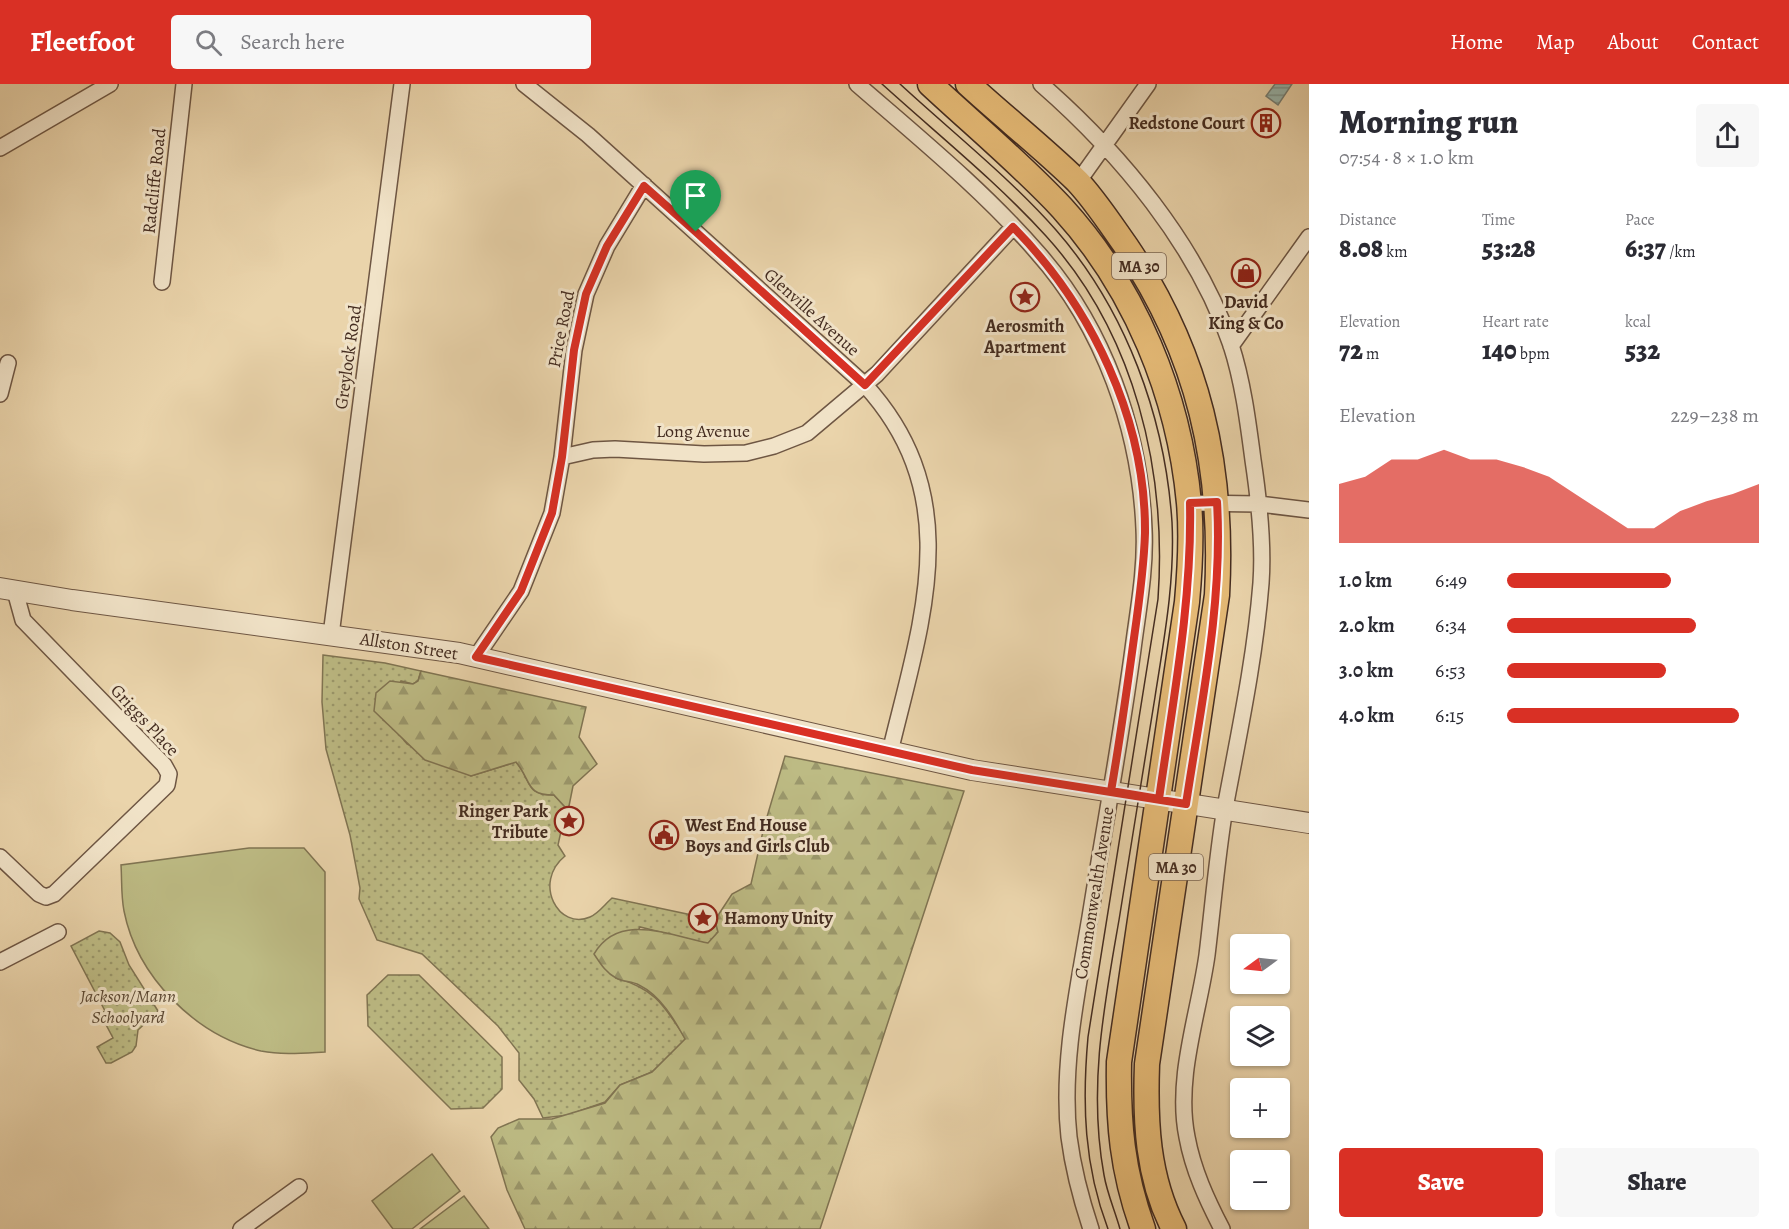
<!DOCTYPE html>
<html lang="en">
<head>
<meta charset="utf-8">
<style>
	body { margin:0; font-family:Alegreya,serif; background:#f7f7f7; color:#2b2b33; height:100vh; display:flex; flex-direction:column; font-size:22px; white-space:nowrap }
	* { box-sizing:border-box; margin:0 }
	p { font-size:20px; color:#7c7c81 }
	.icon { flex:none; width:33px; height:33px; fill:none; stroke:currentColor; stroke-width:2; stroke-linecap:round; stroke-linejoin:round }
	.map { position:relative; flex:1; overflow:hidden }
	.side { display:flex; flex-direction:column; background:#fff; width:480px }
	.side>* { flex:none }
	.needle { width:39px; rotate:255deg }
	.tools { position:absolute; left:1230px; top:850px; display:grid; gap:12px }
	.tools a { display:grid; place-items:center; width:60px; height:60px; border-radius:6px; background:#fff; box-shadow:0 2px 4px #0004; font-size:30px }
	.pin { position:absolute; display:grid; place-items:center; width:51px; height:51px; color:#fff; margin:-62px -26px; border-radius:50% 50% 50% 0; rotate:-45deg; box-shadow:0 0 6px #0007 }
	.pin .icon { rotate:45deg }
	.round { display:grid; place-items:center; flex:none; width:63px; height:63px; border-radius:6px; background:#f7f7f7 }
	.overview { display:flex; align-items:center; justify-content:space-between; height:102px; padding:0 30px }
	h1 { font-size:33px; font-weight:800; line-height:45px }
	.metrics { display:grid; grid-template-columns:repeat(3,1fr); gap:9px; height:102px; padding:6px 30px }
	.metrics div { display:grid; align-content:center }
	.metrics b { font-size:26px; font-weight:800 }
	.metrics small { font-size:16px; font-weight:400 }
	.metrics p { font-size:16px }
	.chart { height:168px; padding:12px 30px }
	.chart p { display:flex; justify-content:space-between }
	.chart svg { width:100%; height:108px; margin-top:6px; fill:#d93025; opacity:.7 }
	.button { display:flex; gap:12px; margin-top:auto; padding:12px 30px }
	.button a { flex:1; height:69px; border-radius:6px; background:#d93025; color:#fff; font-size:24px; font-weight:800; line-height:69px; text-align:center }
	.button a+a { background:#f7f7f7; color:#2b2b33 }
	ul { padding:0 30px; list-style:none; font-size:20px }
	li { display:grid; grid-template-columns:96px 72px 1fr; align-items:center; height:45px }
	li i { height:15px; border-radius:8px; background:#d93025 }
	header { display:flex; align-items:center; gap:36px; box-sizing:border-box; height:84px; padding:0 30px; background:#d93025; color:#fff }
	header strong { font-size:28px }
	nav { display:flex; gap:33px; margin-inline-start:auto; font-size:21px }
	.search { width:420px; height:54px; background:#f7f7f7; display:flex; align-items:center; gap:15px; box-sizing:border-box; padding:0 21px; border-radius:6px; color:#7c7c81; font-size:22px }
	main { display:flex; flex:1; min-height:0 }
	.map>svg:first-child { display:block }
	.grass { fill:url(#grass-dots); stroke:#807452; stroke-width:1.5 }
	.forest { fill:url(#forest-firs); stroke:#807452; stroke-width:1.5 }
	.garden { fill:#bdbb84; stroke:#807452; stroke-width:1.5 }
	.water { fill:url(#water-rules); stroke:#767f75; stroke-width:1.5 }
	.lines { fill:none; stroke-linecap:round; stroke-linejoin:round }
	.minor-casing { stroke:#6e5643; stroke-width:18 }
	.tertiary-casing { stroke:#6e5643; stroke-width:22 }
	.primary-casing { stroke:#442c20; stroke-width:27 }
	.minor { stroke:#f1e3c8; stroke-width:15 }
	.tertiary { stroke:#f1e3c8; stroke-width:20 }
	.primary { stroke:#e5ba76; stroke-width:24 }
	.tram { stroke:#442c20; stroke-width:1.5 }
	.route-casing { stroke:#fff; stroke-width:12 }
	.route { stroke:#d93025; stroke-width:8 }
	.labels { text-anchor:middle; stroke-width:6; stroke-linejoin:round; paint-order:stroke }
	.shield { fill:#f1e3c8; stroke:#786352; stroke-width:1.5 }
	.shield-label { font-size:16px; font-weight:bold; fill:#442c20 }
	.poi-label { font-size:18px; font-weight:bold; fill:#442c20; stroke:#f1e3c8; text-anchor:end }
	.street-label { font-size:18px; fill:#442c20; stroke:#f1e3c8 }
	.park-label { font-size:18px; font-style:italic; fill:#5c4934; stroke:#f1e3c8 }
</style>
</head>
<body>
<header>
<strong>Fleetfoot</strong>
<div class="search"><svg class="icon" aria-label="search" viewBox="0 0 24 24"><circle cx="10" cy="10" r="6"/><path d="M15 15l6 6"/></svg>Search here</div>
<nav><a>Home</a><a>Map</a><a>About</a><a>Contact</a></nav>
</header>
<main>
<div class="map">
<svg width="1309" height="1145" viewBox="0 0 1309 1145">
	<defs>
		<pattern id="grass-dots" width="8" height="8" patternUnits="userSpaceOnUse" patternTransform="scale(1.5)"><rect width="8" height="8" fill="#bdbb84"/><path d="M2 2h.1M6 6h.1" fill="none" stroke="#9b986c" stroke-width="1.8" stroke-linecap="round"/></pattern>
		<pattern id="forest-firs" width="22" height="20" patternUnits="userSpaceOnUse" patternTransform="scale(1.5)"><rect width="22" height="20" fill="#bdbb84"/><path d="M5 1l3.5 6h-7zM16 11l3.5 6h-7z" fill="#9b986c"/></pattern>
		<pattern id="water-rules" width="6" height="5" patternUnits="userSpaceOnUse" patternTransform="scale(1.5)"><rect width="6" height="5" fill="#98b7ae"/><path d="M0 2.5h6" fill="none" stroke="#7e958d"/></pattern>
	</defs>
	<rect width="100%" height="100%" fill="#ead4ab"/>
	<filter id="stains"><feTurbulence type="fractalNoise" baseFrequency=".00333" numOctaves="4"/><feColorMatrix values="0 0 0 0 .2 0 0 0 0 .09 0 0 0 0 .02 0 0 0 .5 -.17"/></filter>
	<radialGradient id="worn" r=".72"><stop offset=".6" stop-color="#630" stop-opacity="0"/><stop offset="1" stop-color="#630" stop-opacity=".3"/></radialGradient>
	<!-- grass -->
	<path class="grass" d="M323,571L385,579L421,587L418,597L413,600L401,597L383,636L395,645L407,660L471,692L516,678C532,697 525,712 554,711L566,724L558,761L565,772C532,799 559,847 590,833C599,829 605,820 612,814L715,836L718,848L708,860L640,843L616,894C656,905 664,922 686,955L652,988L620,1001L605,1018L568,1031L543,1034L534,1015L519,996V969L498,942L422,870L377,856L359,815L360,804L350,751L326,665L322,618Z
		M99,847L110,849L120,858L129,881L158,927L138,946L136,962L132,968L111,979H106L97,963L113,954L104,937L100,939L96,932L105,927L71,862Z
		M388,891H419L502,973V1005L483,1024L451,1025L368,942L367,911Z"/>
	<!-- forest -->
	<path class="forest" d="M421,587L586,623L579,653L597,680L573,702L569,722L566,724L554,711C525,711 532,697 516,678L471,692L425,676L374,627L376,609L390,597L413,600L418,597Z
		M785,672L964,707L820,1145H525L507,1106L491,1053L498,1044L519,1035H552L605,1019L620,1001L652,988L685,955C674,935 661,912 639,901C632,897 623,898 616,894C606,889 600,879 594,870C619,827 671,852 708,859L718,848L715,836L732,810L751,800L764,743Z"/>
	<!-- garden -->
	<path class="garden" d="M249,764H304L325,788V968C304,969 282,971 261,967C196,952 137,893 124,827C121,812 122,797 121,781Z
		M432,1070L460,1107L412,1145H393L372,1117Z
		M464,1112L489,1145H420Z"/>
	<!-- water -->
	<path class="water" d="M1275,0H1292L1278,21L1266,12Z"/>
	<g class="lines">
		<!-- minor casing -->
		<g class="minor-casing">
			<path id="minor" d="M524,0L588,51L865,301C968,414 921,538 890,668
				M857,0C918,53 983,106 1037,168C1104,243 1140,346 1144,445C1146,485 1138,526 1133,565C1121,655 1104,744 1090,833C1078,904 1061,981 1069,1053C1073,1084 1081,1115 1091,1145
				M1041,0C1120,69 1197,161 1231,261C1243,298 1248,338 1253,376C1259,416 1264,458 1261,499C1255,575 1239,649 1225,724C1217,772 1213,822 1207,871C1199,929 1175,994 1187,1053C1193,1086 1207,1116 1222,1145
				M0,64L110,0
				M1078,98L1148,0
				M162,198L184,0
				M1231,262L1309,153
				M0,310L8,279
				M562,373L593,366L615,365L704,370L746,369L774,362L807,349L877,290L1013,143
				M1189,419L1259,420L1309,426
				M331,551L402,0
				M476,573L521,507L552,429L562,373L574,266L586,210L607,162L644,101
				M0,773L39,810L46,813L54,810L167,701L169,690L164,681L23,536L15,507
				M0,878L58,848
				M241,1145L299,1103"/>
		</g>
		<!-- tertiary casing -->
		<g class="tertiary-casing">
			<path id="tertiary" d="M0,504L72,516L459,569L972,686L1309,739"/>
		</g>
		<!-- primary casing -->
		<g class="primary-casing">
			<path id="primary" d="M930,0C974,41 1021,80 1062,124C1135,204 1179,311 1189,419C1192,452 1190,485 1187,518L1119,978C1118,1039 1122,1087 1143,1145
				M968,0C1004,33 1042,63 1077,97C1095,116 1111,141 1126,162C1199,270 1224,382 1217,511L1147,980C1145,1037 1147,1093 1174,1145"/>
		</g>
		<!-- minor -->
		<use href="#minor" class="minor"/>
		<!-- tertiary -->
		<use href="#tertiary" class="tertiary"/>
		<!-- primary -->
		<use href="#primary" class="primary"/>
		<!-- tram -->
		<path class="tram" d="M882,0C937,50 996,97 1046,152C1135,250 1167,386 1158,515L1088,953C1082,1020 1084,1082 1108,1145
			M900,0C952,48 1009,93 1056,146C1126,226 1165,333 1172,438C1175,497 1164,555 1155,613C1143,687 1131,762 1119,836C1104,922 1088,1004 1104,1091C1107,1109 1115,1127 1120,1145"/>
	</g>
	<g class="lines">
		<!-- route casing -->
		<g class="route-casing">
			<path id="route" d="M696,148L644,102L607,162L586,210L574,266L562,373L552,429L521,507L476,573L972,686L1186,720C1201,621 1223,519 1217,418L1190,419C1192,519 1173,616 1159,715L1111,707C1120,656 1127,605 1134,554C1139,519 1144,484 1145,449C1146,336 1092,223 1013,143L865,301L696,148"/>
		</g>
		<!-- route -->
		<use href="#route" class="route"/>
	</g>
	<!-- icons -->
	<defs>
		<g id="building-ring" transform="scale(1.5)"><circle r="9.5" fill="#f1e3c8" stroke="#8f2418" stroke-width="1.5"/><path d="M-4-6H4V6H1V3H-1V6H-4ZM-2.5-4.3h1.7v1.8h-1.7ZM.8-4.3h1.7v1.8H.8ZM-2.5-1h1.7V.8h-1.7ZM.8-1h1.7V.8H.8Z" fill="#8f2418"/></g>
		<g id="shop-ring" transform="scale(1.5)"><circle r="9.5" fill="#f1e3c8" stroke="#8f2418" stroke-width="1.5"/><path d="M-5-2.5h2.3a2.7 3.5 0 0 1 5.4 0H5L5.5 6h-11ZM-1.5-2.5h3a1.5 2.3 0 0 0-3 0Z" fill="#8f2418"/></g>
		<g id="sight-ring" transform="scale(1.5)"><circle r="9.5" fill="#f1e3c8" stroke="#8f2418" stroke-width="1.5"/><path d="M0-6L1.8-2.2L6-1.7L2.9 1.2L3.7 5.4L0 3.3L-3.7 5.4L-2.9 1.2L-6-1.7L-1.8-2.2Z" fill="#8f2418"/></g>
		<g id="civic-ring" transform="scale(1.5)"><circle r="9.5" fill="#f1e3c8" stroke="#8f2418" stroke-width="1.5"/><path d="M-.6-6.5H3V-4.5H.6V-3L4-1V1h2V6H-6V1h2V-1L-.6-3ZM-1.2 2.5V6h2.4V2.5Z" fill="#8f2418"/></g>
	</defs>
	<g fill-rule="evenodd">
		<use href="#building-ring" x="1266" y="39"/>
		<use href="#shop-ring" x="1246" y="189"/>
		<use href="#sight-ring" x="1025" y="213"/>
		<use href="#sight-ring" x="569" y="737"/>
		<use href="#civic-ring" x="664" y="751"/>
		<use href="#sight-ring" x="703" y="834"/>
	</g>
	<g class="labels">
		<!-- shield labels -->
		<g class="shield">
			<rect x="1112" y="169" width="54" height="26" rx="4.5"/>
			<rect x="1149" y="770" width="54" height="26" rx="4.5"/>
		</g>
		<g class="shield-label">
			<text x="1139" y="188">MA 30</text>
			<text x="1176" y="789">MA 30</text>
		</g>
		<!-- poi labels -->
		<g class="poi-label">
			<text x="1245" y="45">Redstone Court</text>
			<text x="1246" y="224" text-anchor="middle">David<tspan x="1246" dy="21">King &amp; Co</tspan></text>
			<text x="1025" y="248" text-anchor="middle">Aerosmith<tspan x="1025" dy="21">Apartment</tspan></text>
			<text x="548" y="733">Ringer Park<tspan x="548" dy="21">Tribute</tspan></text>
			<text x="685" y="747" text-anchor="start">West End House<tspan x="685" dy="21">Boys and Girls Club</tspan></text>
			<text x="724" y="840" text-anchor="start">Hamony Unity</text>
		</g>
		<!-- street labels -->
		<g class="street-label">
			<text transform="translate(154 97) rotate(-84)" y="6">Radcliffe Road</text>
			<text transform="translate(812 228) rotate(42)" y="6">Glenville Avenue</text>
			<text transform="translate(561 245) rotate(-79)" y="6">Price Road</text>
			<text transform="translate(348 273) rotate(-82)" y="6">Greylock Road</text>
			<text x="703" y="353">Long Avenue</text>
			<text transform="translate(409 562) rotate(9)" y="6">Allston Street</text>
			<text transform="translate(145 636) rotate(47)" y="6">Griggs Place</text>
			<text transform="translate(1094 809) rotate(-81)" y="6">Commonwealth Avenue</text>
		</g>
		<!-- park labels -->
		<g class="park-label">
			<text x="128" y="918">Jackson/Mann<tspan x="128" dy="21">Schoolyard</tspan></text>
		</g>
	</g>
	<rect width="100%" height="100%" filter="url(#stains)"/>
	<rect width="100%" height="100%" fill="url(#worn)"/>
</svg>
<div class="tools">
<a><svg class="needle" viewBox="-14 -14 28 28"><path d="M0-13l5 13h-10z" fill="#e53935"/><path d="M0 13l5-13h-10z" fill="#7c7c81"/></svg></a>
<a><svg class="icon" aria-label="layers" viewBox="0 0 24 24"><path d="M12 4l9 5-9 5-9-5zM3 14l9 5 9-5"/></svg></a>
<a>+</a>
<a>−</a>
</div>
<div class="pin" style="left:696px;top:148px;background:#1e9e55"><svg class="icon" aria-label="arrive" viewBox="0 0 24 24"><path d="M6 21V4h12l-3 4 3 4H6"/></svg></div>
</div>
<section class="side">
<div class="overview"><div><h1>Morning run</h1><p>07:54 · 8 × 1.0 km</p></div><a class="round"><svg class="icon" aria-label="share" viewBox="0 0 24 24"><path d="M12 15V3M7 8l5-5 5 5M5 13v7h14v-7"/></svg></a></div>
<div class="metrics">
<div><p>Distance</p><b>8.08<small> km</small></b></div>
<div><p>Time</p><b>53:28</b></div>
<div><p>Pace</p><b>6:37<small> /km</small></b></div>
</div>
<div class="metrics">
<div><p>Elevation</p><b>72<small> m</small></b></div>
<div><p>Heart rate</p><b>140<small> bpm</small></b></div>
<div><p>kcal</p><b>532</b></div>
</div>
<div class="chart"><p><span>Elevation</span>229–238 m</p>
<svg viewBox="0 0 160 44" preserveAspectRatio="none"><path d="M0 44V20L10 17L20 10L30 10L40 6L50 10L60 10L70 13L80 17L90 24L100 31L110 38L120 38L130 31L140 27L150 24L160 20V44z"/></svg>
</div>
<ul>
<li><b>1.0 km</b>6:49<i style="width:65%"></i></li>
<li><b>2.0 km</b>6:34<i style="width:75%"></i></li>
<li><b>3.0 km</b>6:53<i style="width:63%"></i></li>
<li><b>4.0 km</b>6:15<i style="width:92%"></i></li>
</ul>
<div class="button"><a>Save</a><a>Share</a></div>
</section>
</main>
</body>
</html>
